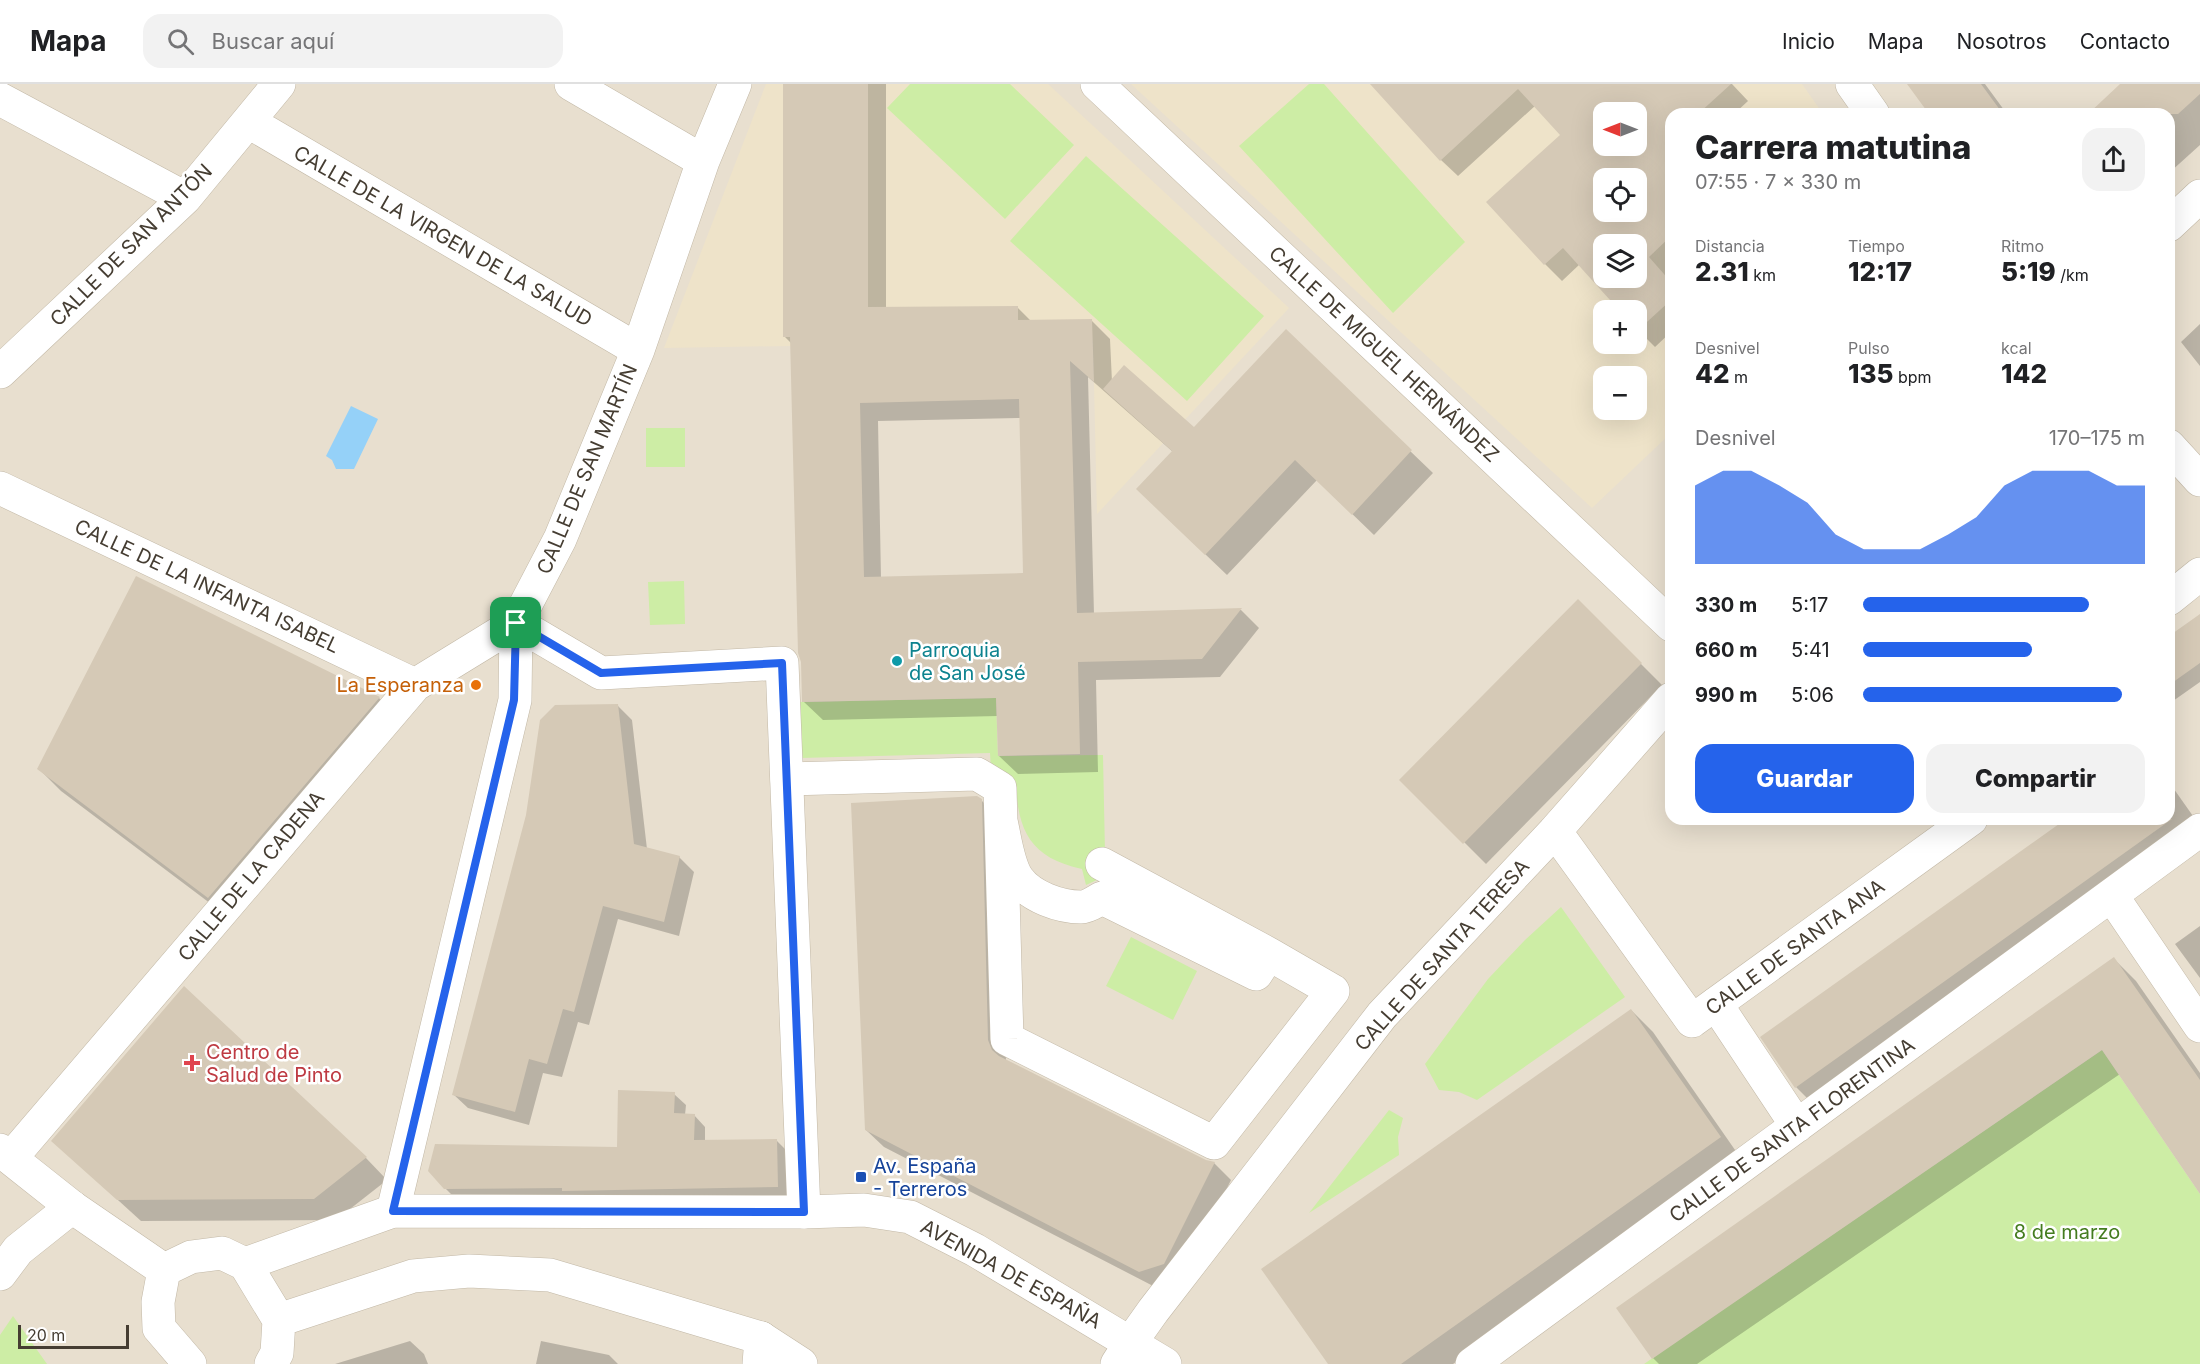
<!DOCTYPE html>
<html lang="es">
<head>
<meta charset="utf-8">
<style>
	body { margin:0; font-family:Inter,sans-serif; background:#f2f2f2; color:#202124; height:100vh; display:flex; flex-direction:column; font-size:22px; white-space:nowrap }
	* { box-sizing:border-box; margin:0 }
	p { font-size:20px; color:#757577 }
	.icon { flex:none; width:33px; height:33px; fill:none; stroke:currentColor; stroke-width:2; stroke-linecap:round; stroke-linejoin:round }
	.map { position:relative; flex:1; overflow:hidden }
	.side { position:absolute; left:1665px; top:24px; width:510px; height:717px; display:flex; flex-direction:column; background:#fff; border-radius:18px; box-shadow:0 6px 24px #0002 }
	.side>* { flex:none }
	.needle { width:39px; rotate:270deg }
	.fabs { position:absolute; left:1593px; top:18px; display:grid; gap:12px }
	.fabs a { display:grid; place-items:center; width:54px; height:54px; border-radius:12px; background:#fff; box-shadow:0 6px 24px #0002; font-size:30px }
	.scale { position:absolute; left:18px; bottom:15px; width:111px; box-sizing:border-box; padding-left:6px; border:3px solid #453d32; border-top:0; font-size:16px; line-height:21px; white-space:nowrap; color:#453d32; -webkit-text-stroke:4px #fff; paint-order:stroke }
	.pin { position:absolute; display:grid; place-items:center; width:51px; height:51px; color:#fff; margin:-26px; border-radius:12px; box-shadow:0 3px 9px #0006 }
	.round { display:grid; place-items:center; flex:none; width:63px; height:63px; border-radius:18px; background:#f2f2f2 }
	.head { display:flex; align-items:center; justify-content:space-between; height:102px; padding:0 30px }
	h1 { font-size:33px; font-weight:800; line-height:45px }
	.metrics { display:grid; grid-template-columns:repeat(3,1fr); gap:9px; height:102px; padding:6px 30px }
	.metrics div { display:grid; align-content:center }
	.metrics b { font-size:26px; font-weight:800 }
	.metrics small { font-size:16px; font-weight:400 }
	.metrics p { font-size:16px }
	.chart { height:168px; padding:12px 30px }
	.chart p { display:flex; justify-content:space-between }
	.chart svg { width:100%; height:108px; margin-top:6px; fill:#2563eb; opacity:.7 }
	.button { display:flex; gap:12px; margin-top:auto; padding:12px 30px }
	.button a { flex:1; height:69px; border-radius:18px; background:#2563eb; color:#fff; font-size:24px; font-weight:800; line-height:69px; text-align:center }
	.button a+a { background:#f2f2f2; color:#202124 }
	ul { padding:0 30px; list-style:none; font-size:20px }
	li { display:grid; grid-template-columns:96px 72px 1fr; align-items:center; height:45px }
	li i { height:15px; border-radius:8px; background:#2563eb }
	header { display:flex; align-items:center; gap:36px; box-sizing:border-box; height:84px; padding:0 30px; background:#fff; border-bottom:2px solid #e0e0e0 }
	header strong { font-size:28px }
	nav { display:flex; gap:33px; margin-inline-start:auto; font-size:21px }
	.search { width:420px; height:54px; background:#f2f2f2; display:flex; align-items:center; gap:15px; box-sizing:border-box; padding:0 21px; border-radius:18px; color:#757577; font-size:22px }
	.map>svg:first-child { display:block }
	.residential { fill:#e8dfcf; fill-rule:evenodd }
	.education { fill:#eee3c9; fill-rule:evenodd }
	.green { fill:#cdeda5 }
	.water { fill:#95d1f8 }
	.shadow { fill:#0003; fill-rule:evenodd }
	.building { fill:#d5c9b6; fill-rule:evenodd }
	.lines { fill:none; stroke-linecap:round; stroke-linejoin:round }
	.pedestrian-casing { stroke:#c2b8a6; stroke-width:34 }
	.minor-casing { stroke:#c2b8a6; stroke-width:34 }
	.tertiary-casing { stroke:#c2b8a6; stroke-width:34 }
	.pedestrian { stroke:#fff; stroke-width:33 }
	.minor { stroke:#fff; stroke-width:33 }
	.tertiary { stroke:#fff; stroke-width:33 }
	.route-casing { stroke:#fff; stroke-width:12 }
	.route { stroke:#2563eb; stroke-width:8 }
	.culture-dot { fill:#0f9aa8; stroke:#fff; stroke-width:2 }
	.food-dot { fill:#e8710a; stroke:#fff; stroke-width:2 }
	.health-dot { fill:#e0444e; stroke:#fff; stroke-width:2 }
	.transit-dot { fill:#1a4fb4; stroke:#fff; stroke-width:2 }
	.labels { text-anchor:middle; stroke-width:5; stroke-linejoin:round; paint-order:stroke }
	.street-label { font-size:20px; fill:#453d32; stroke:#fff }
	.culture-label { font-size:20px; fill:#0d838f; stroke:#fff; text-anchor:start }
	.food-label { font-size:20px; fill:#c56008; stroke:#fff; text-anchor:end }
	.health-label { font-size:20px; fill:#be3a42; stroke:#fff; text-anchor:start }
	.transit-label { font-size:20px; fill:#164399; stroke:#fff; text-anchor:start }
	.park-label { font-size:20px; fill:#447c1f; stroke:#fff }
</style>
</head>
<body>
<header>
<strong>Mapa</strong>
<div class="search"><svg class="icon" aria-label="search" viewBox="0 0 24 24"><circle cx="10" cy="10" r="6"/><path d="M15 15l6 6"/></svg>Buscar aquí</div>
<nav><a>Inicio</a><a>Mapa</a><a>Nosotros</a><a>Contacto</a></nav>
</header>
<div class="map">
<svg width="2200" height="1280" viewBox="0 0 2200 1280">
	<rect width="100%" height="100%" fill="#f3ede1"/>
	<!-- residential -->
	<path class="residential" d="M0,0H2200V1280H0ZM1604,28H1636V62H1604ZM1671,30H2169V735H1671ZM1604,94H1636V128H1604ZM1604,160H1636V194H1604ZM1604,226H1636V260H1604ZM1604,292H1636V326H1604Z"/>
	<!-- education -->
	<path class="education" d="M766,0H1048L1289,224L1097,430L1093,257L664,264Z
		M1131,0H1802L1823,30H1671V349L1592,424ZM1604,28H1636V62H1604ZM1604,94H1636V128H1604ZM1604,160H1636V194H1604ZM1604,226H1636V260H1604ZM1604,292H1636V326H1604Z"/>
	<!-- green -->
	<path class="green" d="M910,0H1010L1074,61L1005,135L887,24Z
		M1309,0H1324L1465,158L1393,229L1239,62Z
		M1086,72L1264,232L1187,317L1010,157Z
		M646,344H685V383H646Z
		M684,497L685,540L650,541L648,498Z
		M996,614L998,672L1103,671L1105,769L1099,795L1086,801L1082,785C1031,774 1017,747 1016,697H1005L991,686L990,669L800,674L799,618Z
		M1561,823L1625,913L1477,1016L1459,1008L1439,1006L1425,980L1488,895L1525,856Z
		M1131,853L1197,887L1173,936L1106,902Z
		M2102,966L2200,1110V1280H1644Z
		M1389,1026L1403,1034L1398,1053L1399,1071L1309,1129Z
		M13,1232L47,1280H0V1251Z"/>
	<!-- water -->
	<path class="water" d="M351,322L378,335L354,385H336L332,376L326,372Z"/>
	<!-- shadow -->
	<path class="shadow" d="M785,0H886V224L1017,223L1031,237H1092L1110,255L1112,298L1194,345L1286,248L1433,389L1374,451L1317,396L1227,491L1159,426L1173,368L1088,293L1094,530L1241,526L1259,544L1220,593L1096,596L1098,688L1018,690L999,672L998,632L823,636L804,618L791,259L785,253ZM1021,334L1025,490L881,494L878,337Z
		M1396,0H1732L1748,17L1734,30H1671V248L1655,263L1636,244V226H1621L1580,180L1562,197L1545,180L1562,51L1536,21L1458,92L1441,76ZM1604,28H1636V62H1604ZM1604,94H1636V128H1604ZM1604,160H1636V194H1604Z
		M1909,0H1985L2007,30H1930Z
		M2123,0H2200V61L2169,89V30H2090Z
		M2200,240V282L2181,258Z
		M137,494L379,614L401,636L231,835L61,707L39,685Z
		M1578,517L1662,601L1486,780L1402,696Z
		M2200,532V598L2173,617L2169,612V553Z
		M618,622L632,636L647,765L679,773L694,788L679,852L618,835L589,941L578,938L562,993L543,989L529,1041L468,1024L453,1010Z
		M2169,698L2200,742L1818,1025L1796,1003L2068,735H2169Z
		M981,716L998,733L1006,977L1205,1077L1214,1079L1231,1096L1181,1197L1157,1204L884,1063L866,1046Z
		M2200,842V894L2175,860Z
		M2114,875L2136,897L2200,989V1107L2120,990L1697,1280H1659L1653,1274Z
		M1631,926L1653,948L1742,1076L1453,1280H1330Z
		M674,1010L686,1021L685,1031H694L705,1043V1057H777L788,1068L789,1114L457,1116L445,1104L619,1065Z
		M53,1057L366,1074L387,1096L336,1136L141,1137Z
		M410,1257L424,1270L428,1280H335Z
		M541,1257L609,1271L618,1280H536Z"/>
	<!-- building -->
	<path class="building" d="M783,0H868V223L1018,222V236L1092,235L1094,298L1070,277L1077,529L1242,524L1202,575L1078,578L1080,670L998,672L996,614L802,618L801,578L798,569L790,253H783ZM1019,315L1023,489L864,493L860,319Z
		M1370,0H1731L1698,30H1671V152L1649,173L1671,198V216L1636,248V226H1619L1563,164L1544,181L1486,118L1560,51L1518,5L1440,77ZM1604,28H1636V62H1604ZM1604,94H1636V128H1604ZM1604,160H1636V194H1604Z
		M1907,0H1981L2003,30H1929Z
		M2120,0H2200V10L2178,30H2088Z
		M1286,245L1412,366L1352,431L1295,376L1205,471L1136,405L1172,367L1103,305L1124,281L1194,343Z
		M136,492L380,613L208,814L37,685Z
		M1578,515L1642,579L1463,760L1399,696Z
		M2200,530V579L2169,601V552Z
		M618,620L634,760L680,772L664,838L603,822L574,928L563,925L547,980L529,975L515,1028L452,1011L526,731L540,636L555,621Z
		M977,712L982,715L988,956L992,966L999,972L1206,1076L1215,1078L1164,1180L1139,1188L865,1046L851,719Z
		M2066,735H2172L1795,1004L1760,953Z
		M2114,873L2200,996V1110L2102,966L1652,1275L1616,1224Z
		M184,902L367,1073L314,1115L117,1116L51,1057Z
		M1631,925L1721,1053L1401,1280H1328L1261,1185Z
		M618,1006L675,1008L674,1029L695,1030L694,1056L777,1055L778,1103L562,1107V1104L444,1105L428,1087L435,1060L617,1063Z"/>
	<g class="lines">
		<!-- pedestrian casing -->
		<g class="pedestrian-casing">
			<path id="pedestrian" d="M787,695L977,690L1000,704L1007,955L1214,1059L1333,907L1269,870L1256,890L1102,814C1096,817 1088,823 1081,823C1060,823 1031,813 1018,795C1008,781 1005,754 1001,737
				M1102,780L1269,870
				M2112,812L2200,942
				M1716,920L1797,1042
				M1472,1280L2200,746"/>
		</g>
		<!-- minor casing -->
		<g class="minor-casing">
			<path id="minor" d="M571,0L703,77
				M1097,0L1671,541
				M1852,0L1873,30
				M0,15L185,114
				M249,38L638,266
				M2169,141L2200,112
				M0,288L185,114L279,0
				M2169,362L2200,396
				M0,404L415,601
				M2169,515L2200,490
				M1555,747L1692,937L1971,735
				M0,1066L72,1123L164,1186
				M11,1074L415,601L516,539L601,589L782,579L804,1128
				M393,1127L515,616L516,539L560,455L638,266L703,77L735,0
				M759,1280L761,1254
				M1117,1280L1131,1258L1153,1227L1382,931L1555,747L1671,615"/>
		</g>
		<!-- tertiary casing -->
		<g class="tertiary-casing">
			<path id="tertiary" d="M245,1180L393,1127L804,1128L864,1126L910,1133L975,1166L1165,1280
				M0,1190L18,1166L72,1123
				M279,1236L413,1192L469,1187L550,1191L761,1254L801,1280
				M190,1280L159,1244L158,1218L164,1186L191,1173L222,1169L245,1180L279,1236L277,1269L271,1280"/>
		</g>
		<!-- pedestrian -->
		<use href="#pedestrian" class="pedestrian"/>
		<!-- minor -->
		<use href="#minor" class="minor"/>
		<!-- tertiary -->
		<use href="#tertiary" class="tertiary"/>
	</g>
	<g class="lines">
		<!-- route casing -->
		<g class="route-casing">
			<path id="route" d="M516,539L601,589L782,579L804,1128L393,1127L514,616Z"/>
		</g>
		<!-- route -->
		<use href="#route" class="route"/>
	</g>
	<!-- markers -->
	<circle class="culture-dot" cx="897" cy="577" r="6"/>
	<circle class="food-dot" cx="476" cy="601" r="6"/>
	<path class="health-dot" d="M189 970h6v6h6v6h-6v6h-6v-6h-6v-6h6z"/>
	<rect class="transit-dot" x="855" y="1087" width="12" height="12" rx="3"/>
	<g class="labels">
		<!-- street labels -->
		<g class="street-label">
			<text transform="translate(443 152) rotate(30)" y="7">CALLE DE LA VIRGEN DE LA SALUD</text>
			<text transform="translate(131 161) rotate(-45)" y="7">CALLE DE SAN ANTÓN</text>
			<text transform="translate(1384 270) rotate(43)" y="7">CALLE DE MIGUEL HERNÁNDEZ</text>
			<text transform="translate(587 385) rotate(-67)" y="7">CALLE DE SAN MARTÍN</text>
			<text transform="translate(207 502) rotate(25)" y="7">CALLE DE LA INFANTA ISABEL</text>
			<text transform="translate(251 792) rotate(-50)" y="7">CALLE DE LA CADENA</text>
			<text transform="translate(1795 863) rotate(-36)" y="7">CALLE DE SANTA ANA</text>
			<text transform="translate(1442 871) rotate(-48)" y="7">CALLE DE SANTA TERESA</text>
			<text transform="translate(1792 1046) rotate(-36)" y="7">CALLE DE SANTA FLORENTINA</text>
			<text transform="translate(1011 1190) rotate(29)" y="7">AVENIDA DE ESPAÑA</text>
		</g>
		<!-- culture labels -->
		<g class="culture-label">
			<text x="909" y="573">Parroquia<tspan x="909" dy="23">de San José</tspan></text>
		</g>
		<!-- food labels -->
		<g class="food-label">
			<text x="464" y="608">La Esperanza</text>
		</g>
		<!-- health labels -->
		<g class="health-label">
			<text x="206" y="975">Centro de<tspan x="206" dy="23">Salud de Pinto</tspan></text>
		</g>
		<!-- transit labels -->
		<g class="transit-label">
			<text x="873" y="1089">Av. España<tspan x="873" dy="23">- Terreros</tspan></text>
		</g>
		<!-- park labels -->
		<g class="park-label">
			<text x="2067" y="1155">8 de marzo</text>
		</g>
	</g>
</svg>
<div class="fabs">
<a><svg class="needle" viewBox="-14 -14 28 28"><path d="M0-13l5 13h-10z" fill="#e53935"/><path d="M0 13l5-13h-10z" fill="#757577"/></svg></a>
<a><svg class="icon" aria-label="locate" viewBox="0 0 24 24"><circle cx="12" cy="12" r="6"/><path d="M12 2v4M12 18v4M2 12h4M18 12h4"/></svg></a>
<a><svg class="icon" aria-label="layers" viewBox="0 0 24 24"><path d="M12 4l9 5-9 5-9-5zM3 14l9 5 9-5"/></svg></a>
<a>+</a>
<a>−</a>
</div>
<div class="scale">20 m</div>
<div class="pin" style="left:516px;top:539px;background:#1e9e55"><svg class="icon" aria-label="arrive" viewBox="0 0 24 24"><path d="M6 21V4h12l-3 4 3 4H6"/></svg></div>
<section class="side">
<div class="head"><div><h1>Carrera matutina</h1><p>07:55 · 7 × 330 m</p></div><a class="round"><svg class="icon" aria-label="share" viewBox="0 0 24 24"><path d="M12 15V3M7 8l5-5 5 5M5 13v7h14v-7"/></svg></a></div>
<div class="metrics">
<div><p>Distancia</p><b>2.31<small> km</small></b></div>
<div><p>Tiempo</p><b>12:17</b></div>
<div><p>Ritmo</p><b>5:19<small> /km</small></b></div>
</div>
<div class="metrics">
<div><p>Desnivel</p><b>42<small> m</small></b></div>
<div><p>Pulso</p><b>135<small> bpm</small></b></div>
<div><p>kcal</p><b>142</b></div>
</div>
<div class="chart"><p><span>Desnivel</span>170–175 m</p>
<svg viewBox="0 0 160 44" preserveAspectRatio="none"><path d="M0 44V12L10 6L20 6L30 12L40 19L50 32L60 38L70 38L80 38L90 32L100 25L110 12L120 6L130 6L140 6L150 12L160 12V44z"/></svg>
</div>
<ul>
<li><b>330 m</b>5:17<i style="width:80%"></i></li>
<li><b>660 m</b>5:41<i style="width:60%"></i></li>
<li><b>990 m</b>5:06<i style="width:92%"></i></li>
</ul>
<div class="button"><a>Guardar</a><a>Compartir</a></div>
</section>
</div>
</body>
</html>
